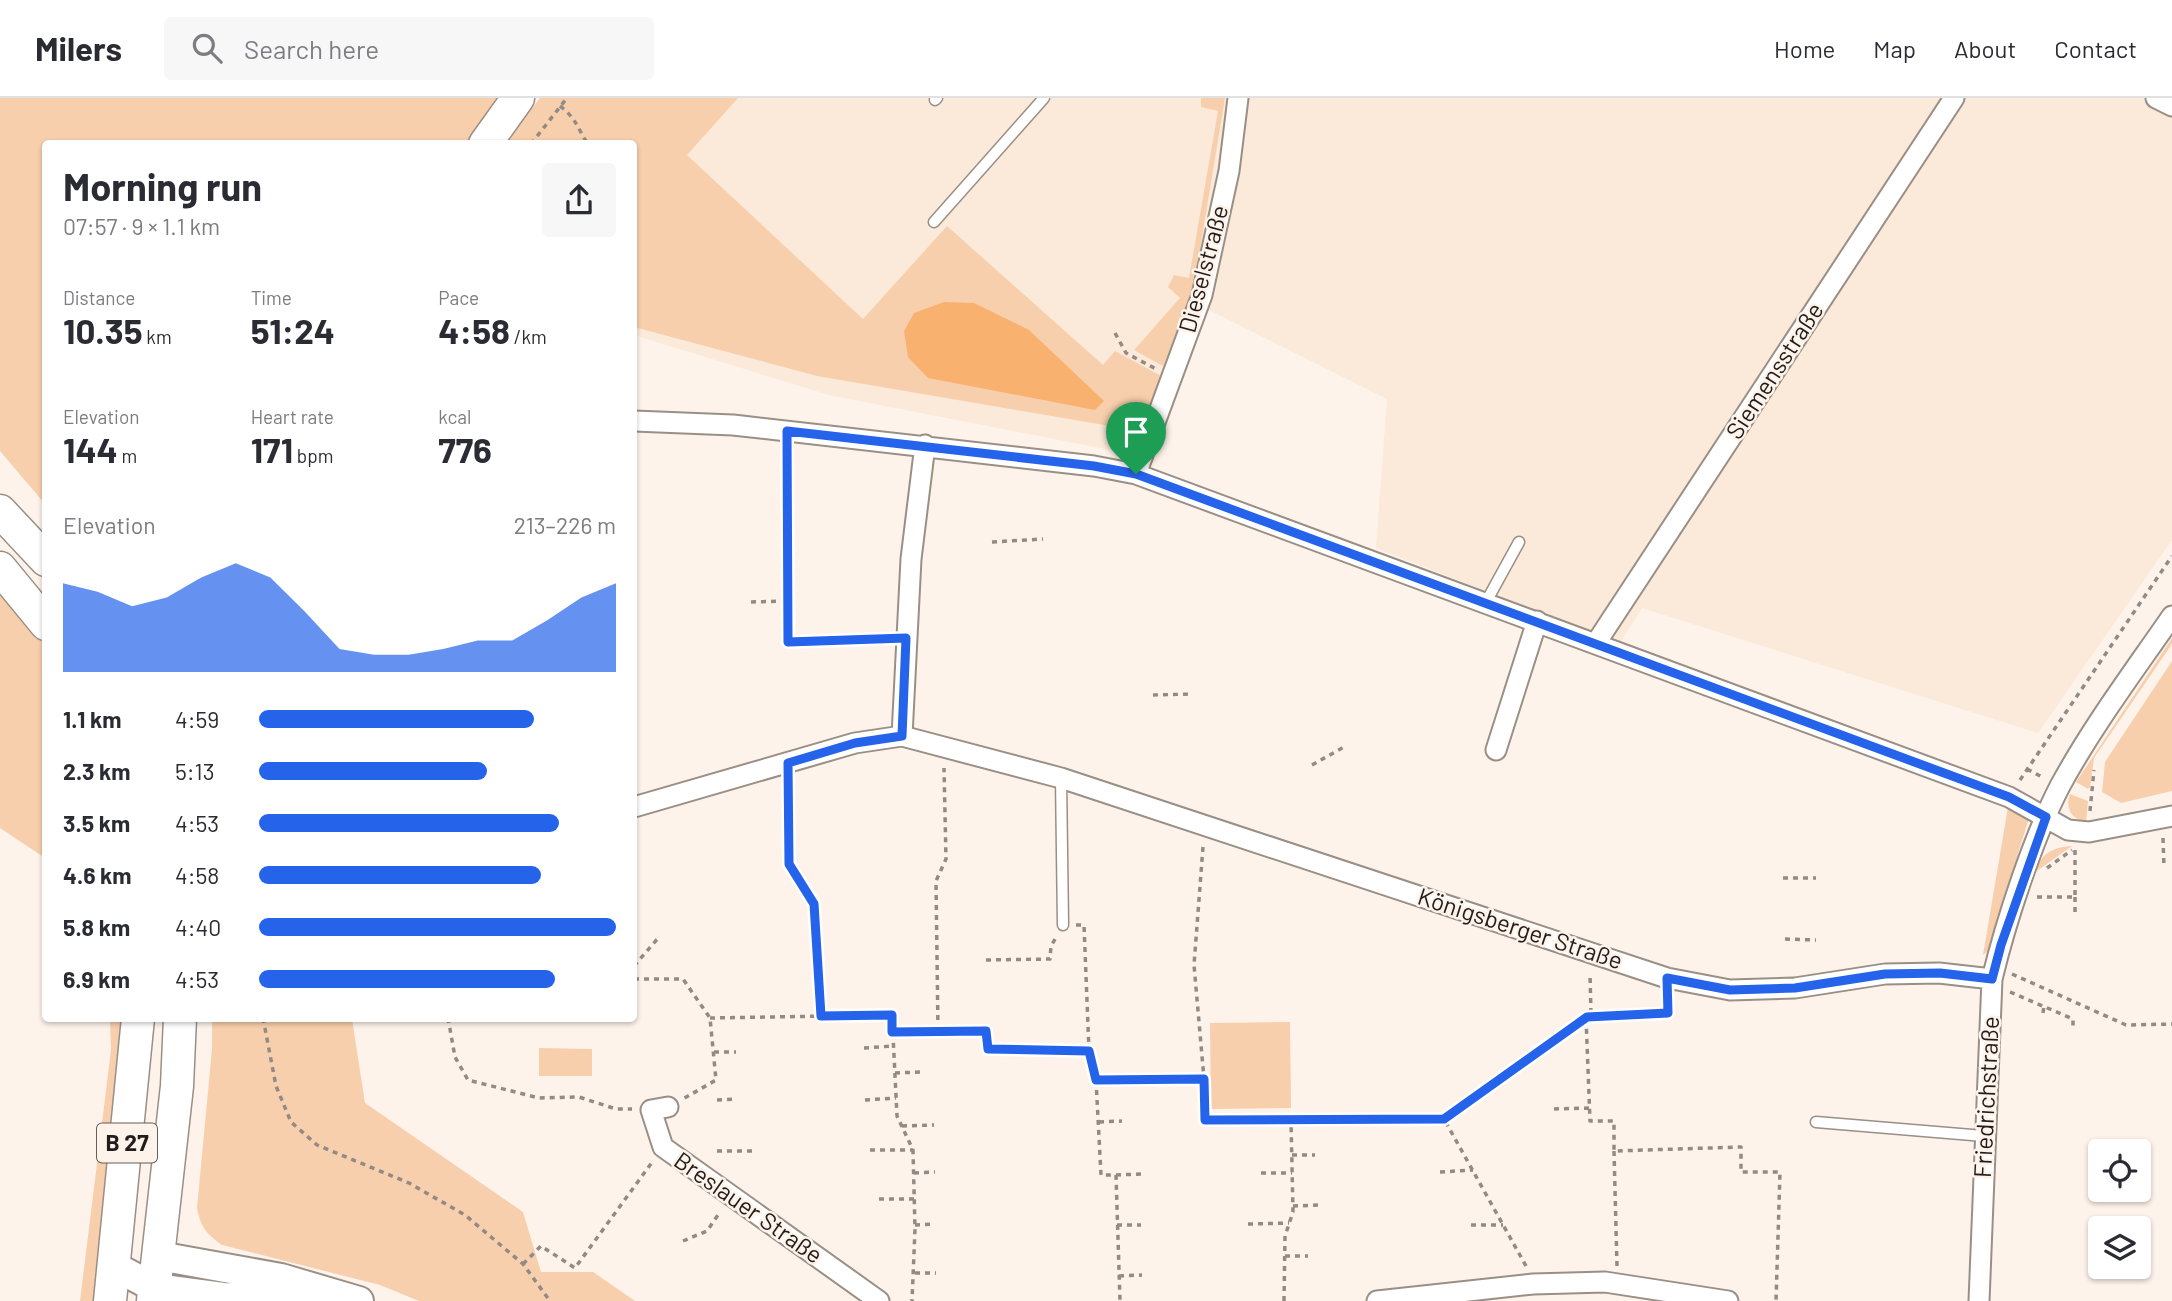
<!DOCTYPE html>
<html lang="en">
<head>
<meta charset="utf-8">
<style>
	body { margin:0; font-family:Barlow,sans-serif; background:#f7f7f7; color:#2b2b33; height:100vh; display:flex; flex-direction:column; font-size:26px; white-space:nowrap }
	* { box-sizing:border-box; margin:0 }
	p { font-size:23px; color:#7c7c81 }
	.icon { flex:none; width:38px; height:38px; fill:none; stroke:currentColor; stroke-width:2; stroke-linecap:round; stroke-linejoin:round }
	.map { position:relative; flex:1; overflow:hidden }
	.details { position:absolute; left:42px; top:42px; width:595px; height:882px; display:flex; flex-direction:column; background:#fff; border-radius:7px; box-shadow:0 2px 5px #0004 }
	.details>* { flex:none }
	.controls { position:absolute; left:2088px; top:1041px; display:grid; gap:14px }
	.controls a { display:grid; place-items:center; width:63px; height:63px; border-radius:7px; background:#fff; box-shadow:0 2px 5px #0004; font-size:35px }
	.pin { position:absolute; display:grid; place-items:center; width:60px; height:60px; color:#fff; margin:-72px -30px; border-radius:50% 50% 50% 0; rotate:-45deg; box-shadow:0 0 7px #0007 }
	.pin .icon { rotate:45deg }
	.round { display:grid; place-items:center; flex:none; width:74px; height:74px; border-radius:7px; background:#f7f7f7 }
	.headline { display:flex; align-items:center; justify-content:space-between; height:119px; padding:0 21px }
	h1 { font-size:38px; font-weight:700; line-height:52px }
	.stats { display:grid; grid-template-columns:repeat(3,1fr); gap:10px; height:119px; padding:7px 21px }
	.stats div { display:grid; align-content:center }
	.stats b { font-size:35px; font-weight:700 }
	.stats small { font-size:19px; font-weight:400 }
	.stats p { font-size:19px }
	.chart { height:196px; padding:14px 21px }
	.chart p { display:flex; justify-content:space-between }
	.chart svg { width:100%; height:126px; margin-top:7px; fill:#2563eb; opacity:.7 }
	ul { padding:0 21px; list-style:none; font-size:23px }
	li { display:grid; grid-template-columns:112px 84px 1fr; align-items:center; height:52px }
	li i { height:18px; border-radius:9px; background:#2563eb }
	header { display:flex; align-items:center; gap:42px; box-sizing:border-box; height:98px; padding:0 35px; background:#fff; border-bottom:2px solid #e1e1e2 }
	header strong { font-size:33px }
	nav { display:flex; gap:38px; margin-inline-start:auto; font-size:24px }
	.search { width:490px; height:63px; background:#f7f7f7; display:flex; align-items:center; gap:18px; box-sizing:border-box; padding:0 24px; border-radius:7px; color:#7c7c81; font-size:26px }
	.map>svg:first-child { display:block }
	.built { fill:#fbe9d9 }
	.green { fill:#f8cfac }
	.water { fill:#f8b16f }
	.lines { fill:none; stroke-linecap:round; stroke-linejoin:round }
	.lane-casing { stroke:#9a8f85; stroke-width:13 }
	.street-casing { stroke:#9a8f85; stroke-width:23 }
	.secondary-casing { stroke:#9a8f85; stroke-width:32 }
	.primary-casing { stroke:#9a8f85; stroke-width:35 }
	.path { stroke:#928b85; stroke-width:3.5; stroke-dasharray:5 5; stroke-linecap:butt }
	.lane { stroke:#fff; stroke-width:10 }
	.street { stroke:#fff; stroke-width:19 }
	.secondary { stroke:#fff; stroke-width:28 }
	.primary { stroke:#fff; stroke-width:32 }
	.route-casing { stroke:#fff; stroke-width:14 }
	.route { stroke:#2563eb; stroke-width:9 }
	.labels { text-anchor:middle; stroke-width:5; stroke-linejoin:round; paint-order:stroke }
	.shield { fill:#fdf3eb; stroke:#645d59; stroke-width:2 }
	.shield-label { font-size:23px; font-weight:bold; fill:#221d1a }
	.street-label { font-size:24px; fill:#221d1a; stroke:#fdf3eb }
</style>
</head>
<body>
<header>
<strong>Milers</strong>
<div class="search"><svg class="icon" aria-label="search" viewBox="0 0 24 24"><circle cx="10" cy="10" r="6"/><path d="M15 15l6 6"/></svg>Search here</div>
<nav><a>Home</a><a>Map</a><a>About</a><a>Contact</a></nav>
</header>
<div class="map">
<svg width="2172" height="1203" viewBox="0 0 2172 1203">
	<rect width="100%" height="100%" fill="#fdf3eb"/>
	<!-- built -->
	<path class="built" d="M557,0H2172V442L2038,635L1642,510L1620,545L1376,450L1387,301L1203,209L1141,358L829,297L634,237V46H525Z"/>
	<!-- green -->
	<path class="green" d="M0,0H502L469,45L46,46L45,406L0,353Z
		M540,0H738L687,57L863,221L947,128L1103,267L1115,253L1161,278L1140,333L817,278L634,229V46H505Z
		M1201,0H1225L1195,181L1186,213L1163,268L1134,252L1180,200L1168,189L1174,177L1189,180L1218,13L1201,9Z
		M0,484L30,518L45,543V760L0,730Z
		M2172,540V546L2094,660L2090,689L2088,691L2076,684Z
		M2172,563V693L2121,705L2102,694L2105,664Z
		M2070,696L2088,703L2086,724C2071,721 2065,710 2070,696Z
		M2008,709L2029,720L1988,853L1983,857Z
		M2072,748L2034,775C2041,756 2052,749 2072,748Z
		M110,921H127L101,1203H80L111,952Z
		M212,921H352L365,1005L523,1114L541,1174H593L635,1203H419L380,1187L222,1147C207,1137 200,1128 197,1110L212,951Z
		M1290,924L1291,1010L1211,1011L1210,925Z
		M539,950L592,951V978H539Z"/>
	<!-- water -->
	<path class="water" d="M944,204L974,205L1029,232L1104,303L1095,312L928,280L908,259L904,233L914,215Z"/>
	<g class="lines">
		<!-- lane casing -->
		<g class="lane-casing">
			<path id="lane" d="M935,2L937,0
				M934,124L1044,0
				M1486,504L1519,444
				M1061,680L1063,827
				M1816,1024L1984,1038"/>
		</g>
		<!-- street casing -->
		<g class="street-casing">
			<path id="street" d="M2156,0L2172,8
				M634,323L733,327L1094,368L1136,376L2009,699L2068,732L2089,734L2172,718
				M1136,376L1202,197L1229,73L1238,0
				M1596,545L1954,0
				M902,638L911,461L925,347
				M1496,652L1537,523
				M634,709L855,645L902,638L1061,680L1667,880L1730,892L1795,890L1885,876L1939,875L1992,881
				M668,1009L651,1012L663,1049L879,1203
				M1377,1203L1533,1186L1605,1184L1728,1203
				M1979,1203L1992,881C2006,823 2033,740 2060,688C2092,629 2134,573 2172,518"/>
		</g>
		<!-- secondary casing -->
		<g class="secondary-casing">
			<path id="secondary" d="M159,1158L281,1180L359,1203
				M114,1168L155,1190L223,1199L309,1203"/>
		</g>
		<!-- primary casing -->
		<g class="primary-casing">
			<path id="primary" d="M485,46L518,0
				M0,413L46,462
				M0,470L46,526
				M110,1203L138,920
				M153,1203L177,988L180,920"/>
		</g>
		<!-- path -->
		<path class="path" d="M560,8C577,21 577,30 588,46
			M531,46L567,0
			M1115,235L1126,255L1156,271
			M787,353L788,544L887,541
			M992,444L1043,441
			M751,504L788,503
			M1153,597L1193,596
			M1312,667L1344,649
			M2027,671L2044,680
			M2020,682L2172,458
			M788,683L789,766L814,806L821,918
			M2090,713L2094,672
			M2163,740L2164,770
			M1203,749L1194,867L1204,981
			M2047,770L2072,752
			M1783,780H1816
			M2037,799H2075V751
			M2075,799V814
			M1076,827H1084L1089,953
			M1785,841L1816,842
			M986,862L1050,861L1051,848L1057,838
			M634,868L659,839
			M2012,876L2126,927L2172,926
			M634,881H683L710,920L716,982L683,1001
			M2010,894L2073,921V930
			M1667,899L1668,915L1586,919L1590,1023H1614V1053L1741,1049V1074H1780L1776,1203
			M2043,915L2044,908
			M263,920L276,988L291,1024L317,1047L409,1085L465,1117L523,1166L550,1203
			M448,920L455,959L468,982L539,1000L579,999L616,1011H632
			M710,920L892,917L897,1018L913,1052L915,1131L912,1203
			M938,932L936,783L946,761L944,670
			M892,934L987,933L988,951L1089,953L1096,982L1204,981L1205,1022L1444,1021
			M864,950L893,948
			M714,954H736
			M895,975L921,974
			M1096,982L1101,1077H1116L1120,1203
			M717,1002L737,1001
			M865,1002L896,1000
			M1554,1011L1589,1010
			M1099,1024L1122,1023
			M902,1028L934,1027
			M870,1052H913
			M717,1053H755
			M1614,1053L1617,1168
			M1292,1057H1315
			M1440,1074L1473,1072
			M914,1075L935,1074
			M1261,1075H1292
			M1116,1077L1141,1076
			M879,1101H914
			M1293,1108L1320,1107
			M1248,1126L1289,1125
			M915,1127L935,1126
			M1117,1127H1141
			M1471,1127H1503
			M683,1143L707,1133L720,1114
			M1285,1158H1308
			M523,1166L541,1148L575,1170L653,1063
			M1526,1168L1444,1021L1591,916L1590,876
			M915,1175H936
			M1119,1178L1142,1177
			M1284,1203L1285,1138L1293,1114L1291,1023"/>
		<!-- lane -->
		<use href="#lane" class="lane"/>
		<!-- street -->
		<use href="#street" class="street"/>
		<!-- secondary -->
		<use href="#secondary" class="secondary"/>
		<!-- primary -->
		<use href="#primary" class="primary"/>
	</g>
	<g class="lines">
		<!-- route casing -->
		<g class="route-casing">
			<path id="route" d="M787,333L1094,368L1136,376L2009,699L2046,719L2001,847L1992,881L1940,875L1885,876L1795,890L1730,892L1667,880L1668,915L1587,919L1444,1021L1205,1022L1204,981L1096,982L1089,953L988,951L986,933L892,934V917L821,918L814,806L789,766L788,665L855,645L902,638L906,540L788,544Z"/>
		</g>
		<!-- route -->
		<use href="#route" class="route"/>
	</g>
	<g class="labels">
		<!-- shield labels -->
		<rect class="shield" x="97" y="1025.5" width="60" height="39" rx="5"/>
		<g class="shield-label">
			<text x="127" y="1053">B 27</text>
		</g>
		<!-- street labels -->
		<g class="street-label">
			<text transform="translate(1204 171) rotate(-75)" y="8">Dieselstraße</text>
			<text transform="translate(1775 273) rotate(-57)" y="8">Siemensstraße</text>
			<text transform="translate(1520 831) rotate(18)" y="8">Königsberger Straße</text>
			<text transform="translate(1987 999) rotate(-87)" y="8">Friedrichstraße</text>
			<text transform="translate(748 1110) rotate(35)" y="8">Breslauer Straße</text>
		</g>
	</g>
</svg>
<div class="controls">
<a><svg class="icon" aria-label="locate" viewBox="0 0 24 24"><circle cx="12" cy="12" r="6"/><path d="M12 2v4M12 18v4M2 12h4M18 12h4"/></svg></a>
<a><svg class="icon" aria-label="layers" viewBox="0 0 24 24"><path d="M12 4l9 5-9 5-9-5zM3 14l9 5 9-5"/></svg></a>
</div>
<div class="pin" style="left:1136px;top:376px;background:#1e9e55"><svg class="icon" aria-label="arrive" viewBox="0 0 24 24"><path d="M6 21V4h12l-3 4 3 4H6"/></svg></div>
<section class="details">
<div class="headline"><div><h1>Morning run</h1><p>07:57 · 9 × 1.1 km</p></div><a class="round"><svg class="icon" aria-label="share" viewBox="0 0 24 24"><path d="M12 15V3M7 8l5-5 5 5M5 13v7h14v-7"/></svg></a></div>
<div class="stats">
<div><p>Distance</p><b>10.35<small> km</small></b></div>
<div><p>Time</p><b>51:24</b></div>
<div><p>Pace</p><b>4:58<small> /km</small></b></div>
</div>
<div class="stats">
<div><p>Elevation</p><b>144<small> m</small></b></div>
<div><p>Heart rate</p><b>171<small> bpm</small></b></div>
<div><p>kcal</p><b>776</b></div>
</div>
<div class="chart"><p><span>Elevation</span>213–226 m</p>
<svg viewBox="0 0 160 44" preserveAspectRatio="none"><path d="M0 44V13L10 16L20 21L30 18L40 11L50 6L60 11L70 23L80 36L90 38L100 38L110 36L120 33L130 33L140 26L150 18L160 13V44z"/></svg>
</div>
<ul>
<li><b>1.1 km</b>4:59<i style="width:77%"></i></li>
<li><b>2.3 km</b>5:13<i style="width:64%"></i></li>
<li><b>3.5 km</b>4:53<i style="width:84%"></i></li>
<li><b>4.6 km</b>4:58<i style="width:79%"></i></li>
<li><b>5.8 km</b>4:40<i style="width:100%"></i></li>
<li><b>6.9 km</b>4:53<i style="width:83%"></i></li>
</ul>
</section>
</div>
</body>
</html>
